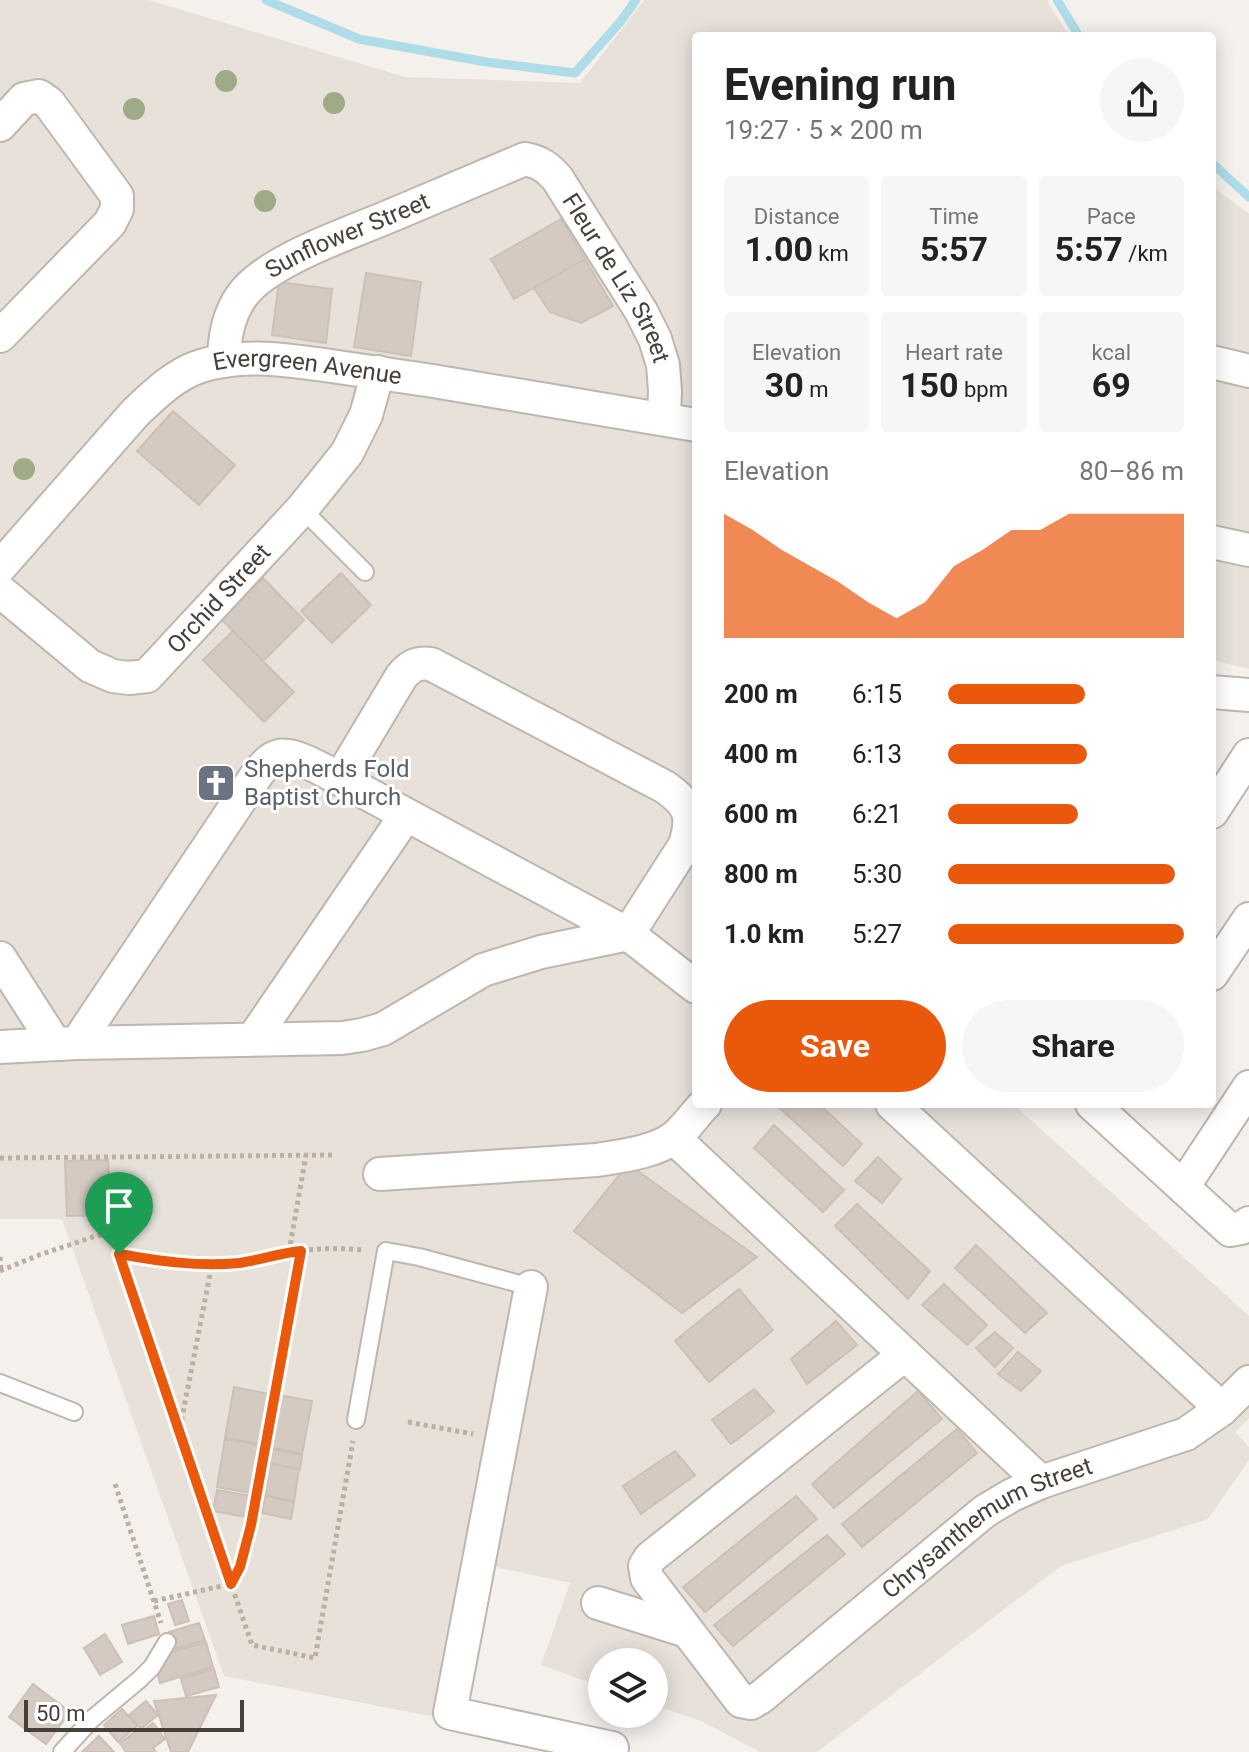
<!DOCTYPE html>
<html lang="en">
<head>
<meta charset="utf-8">
<style>
	body { margin:0; font-family:Roboto,sans-serif; background:#f6f6f6; color:#222; height:100vh; display:flex; flex-direction:column; font-size:30px; white-space:nowrap }
	* { box-sizing:border-box; margin:0 }
	p { font-size:26px; color:#767676 }
	.icon { flex:none; width:44px; height:44px; fill:none; stroke:currentColor; stroke-width:2; stroke-linecap:round; stroke-linejoin:round }
	.map { position:relative; flex:1; overflow:hidden }
	.drawer { position:absolute; left:692px; top:32px; width:524px; height:1076px; display:flex; flex-direction:column; background:#fff; border-radius:8px; box-shadow:0 4px 20px #0003 }
	.drawer>* { flex:none }
	.fabs { position:absolute; left:588px; top:1648px; display:grid; gap:16px }
	.fabs a { display:grid; place-items:center; width:80px; height:80px; border-radius:50%; background:#fff; box-shadow:0 4px 20px #0003; font-size:40px }
	.scale { position:absolute; left:24px; bottom:20px; width:220px; box-sizing:border-box; padding-left:8px; border:4px solid #47403a; border-top:0; font-size:22px; line-height:28px; white-space:nowrap; color:#47403a; -webkit-text-stroke:6px #fff; paint-order:stroke }
	.pin { position:absolute; display:grid; place-items:center; width:68px; height:68px; color:#fff; margin:-82px -34px; border-radius:50% 50% 50% 0; rotate:-45deg; box-shadow:0 0 8px #0007 }
	.pin .icon { rotate:45deg }
	.round { display:grid; place-items:center; flex:none; width:84px; height:84px; border-radius:42px; background:#f6f6f6 }
	.headline { display:flex; align-items:center; justify-content:space-between; height:136px; padding:0 32px }
	h1 { font-size:44px; font-weight:700; line-height:60px }
	.figures { display:grid; grid-template-columns:repeat(3,1fr); gap:12px; height:136px; padding:8px 32px }
	.figures div { display:grid; align-content:center; border-radius:8px; background:#f6f6f6; text-align:center }
	.figures b { font-size:34px; font-weight:700 }
	.figures small { font-size:22px; font-weight:400 }
	.figures p { font-size:22px }
	.chart { height:224px; padding:16px 32px }
	.chart p { display:flex; justify-content:space-between }
	.chart svg { width:100%; height:144px; margin-top:8px; fill:#ea580c; opacity:.7 }
	.button { display:flex; gap:16px; margin-top:auto; padding:16px 32px }
	.button a { flex:1; height:92px; border-radius:48px; background:#ea580c; color:#fff; font-size:32px; font-weight:700; line-height:92px; text-align:center }
	.button a+a { background:#f6f6f6; color:#222 }
	ul { padding:0 32px; list-style:none; font-size:26px }
	li { display:grid; grid-template-columns:128px 96px 1fr; align-items:center; height:60px }
	li i { height:20px; border-radius:10px; background:#ea580c }
	.map>svg:first-child { display:block }
	.residential { fill:#e7e1da }
	.lines { fill:none; stroke-linecap:round; stroke-linejoin:round }
	.stream { stroke:#afdce9; stroke-width:9 }
	.building { fill:#d4cac2; stroke:#cec0b6; stroke-width:2 }
	.service-casing { stroke:#beb6af; stroke-width:20 }
	.minor-casing { stroke:#beb6af; stroke-width:36 }
	.path { stroke:#beafa2; stroke-width:5; stroke-dasharray:4 4; stroke-linecap:butt }
	.service { stroke:#fff; stroke-width:16 }
	.minor { stroke:#fff; stroke-width:32 }
	.tree { fill:#9eab86 }
	.route-casing { stroke:#fff; stroke-width:16 }
	.route { stroke:#ea580c; stroke-width:10 }
	.labels { text-anchor:middle; stroke-width:6; stroke-linejoin:round; paint-order:stroke }
	.street-label { font-size:24px; fill:#47403a; stroke:#fff }
	.worship-label { font-size:24px; fill:#5b616d; stroke:#fff; text-anchor:start }
</style>
</head>
<body>
<div class="map">
<svg width="1249" height="1752" viewBox="0 0 1249 1752">
	<rect width="100%" height="100%" fill="#f4f0eb"/>
	<!-- residential -->
	<path class="residential" d="M0,0H149L405,77L580,83L644,0H1047L1069,36H696V1104H1013L1249,1316V1418L1235,1432L1249,1447V1460L1208,1519L1061,1566L817,1752H760L703,1722L654,1705V1662H602V1687L541,1665L570,1583L471,1562L440,1718L224,1676L62,1219H0Z
		M1212,186L1249,214V669L1212,660Z"/>
	<g class="lines">
		<!-- stream -->
		<path class="stream" d="M266,0L359,39L486,62L575,73L621,21L636,0
			M1057,0L1079,36
			M1212,163L1249,197"/>
	</g>
	<!-- building -->
	<path class="building" d="M561,219L585,259L514,299L491,259Z
		M585,259L613,306L581,323L550,312L534,288Z
		M366,273L421,282L411,356L354,347Z
		M279,282L332,289L326,343L272,335Z
		M173,411L235,465L199,505L137,451Z
		M341,573L371,605L332,643L301,611Z
		M263,578L304,620L263,661L221,619Z
		M233,631L294,692L264,722L203,660Z
		M775,1104H819L862,1144L843,1166Z
		M774,1125L844,1190L823,1212L754,1148Z
		M878,1157L901,1179L882,1203L855,1181Z
		M108,1160L111,1215L67,1216L65,1161Z
		M628,1164L757,1257L682,1313L574,1231Z
		M857,1204L930,1271L908,1299L835,1226Z
		M976,1245L1047,1313L1025,1333L955,1268Z
		M944,1284L987,1325L967,1345L922,1305Z
		M739,1289L773,1330L709,1382L675,1341Z
		M836,1321L857,1345L807,1384L791,1359Z
		M995,1332L1013,1348L995,1367L976,1348Z
		M1018,1352L1041,1371L1021,1391L998,1374Z
		M234,1387L269,1394L260,1444L225,1438Z
		M754,1389L774,1411L731,1444L712,1420Z
		M918,1391L942,1419L834,1508L812,1484Z
		M279,1395L312,1401L302,1454L269,1447Z
		M957,1429L977,1453L862,1547L842,1524Z
		M225,1439L260,1445L251,1493L217,1487Z
		M269,1449L302,1455L300,1469L267,1463Z
		M675,1451L695,1475L641,1514L623,1486Z
		M270,1464L299,1469L294,1501L265,1495Z
		M217,1490L251,1496L247,1517L213,1511Z
		M265,1496L294,1502L291,1519L262,1513Z
		M796,1496L817,1519L705,1612L683,1587Z
		M827,1535L845,1554L733,1646L714,1625Z
		M182,1600L189,1621L175,1625L168,1604Z
		M154,1616L159,1634L128,1644L122,1625Z
		M199,1623L205,1640L175,1649L169,1632Z
		M105,1634L122,1662L100,1675L84,1648Z
		M206,1642L213,1667L160,1683L156,1668L165,1654Z
		M214,1669L219,1687L186,1696L181,1679Z
		M33,1684L70,1712L46,1744L9,1717Z
		M216,1695L188,1752H171L154,1701Z
		M146,1701L158,1715L141,1729L129,1715Z
		M122,1709L137,1726L118,1742L104,1725Z
		M153,1723L165,1739L153,1748L156,1752H126L120,1743L139,1729L142,1732Z
		M99,1736L114,1752H82Z"/>
	<g class="lines">
		<!-- service casing -->
		<g class="service-casing">
			<path id="service" d="M302,509L365,572
				M0,1383L74,1412
				M356,1420L386,1251L419,1257L531,1287
				M62,1752L92,1719L140,1679L152,1667L167,1642"/>
		</g>
		<!-- minor casing -->
		<g class="minor-casing">
			<g id="minor">
				<path d="M0,125L24,99L39,96L49,103L117,196V209L110,223L0,336"/>
				<path id="s1" d="M224,361C224,339 228,316 241,297C265,261 350,233 390,216C435,197 480,178 525,159C540,162 547,167 557,178L641,311L655,339L663,365L665,391L664,419"/>
				<path d="M1212,362L1249,371"/>
				<path d="M1212,542L1249,550"/>
				<path id="s2" d="M0,567L135,413C154,395 173,376 198,367C241,352 287,360 331,366C365,371 399,376 433,381C520,395 608,410 696,425"/>
				<path id="s3" d="M0,591L90,666L113,676L129,678L147,676L302,509L347,453L366,415L378,372"/>
				<path d="M1212,692L1249,695"/>
				<path d="M1212,812L1249,755"/>
				<path d="M0,958L55,1044"/>
				<path d="M1212,974L1249,919"/>
				<path d="M253,1039L406,815"/>
				<path d="M77,1043L258,773C264,766 270,758 279,756C294,752 326,772 340,779L628,934L696,987"/>
				<path d="M0,1047L77,1043L342,1038L362,1035L383,1029L483,970L541,952L628,934L685,845C694,815 690,805 665,787L431,664C417,662 410,666 401,677L340,779"/>
				<path d="M892,1104L1222,1409"/>
				<path d="M1092,1104L1230,1230L1241,1228L1249,1223"/>
				<path d="M674,1138L1041,1482"/>
				<path d="M380,1174L597,1160C621,1156 656,1152 675,1137C686,1128 695,1114 705,1104"/>
				<path d="M1183,1187L1249,1087"/>
				<path d="M531,1287L450,1713L612,1748"/>
				<path id="s4" d="M904,1355L650,1558L645,1566L647,1578L741,1701L751,1703L761,1697L985,1511L1012,1495L1041,1482L1186,1434L1222,1409L1249,1382"/>
				<path d="M598,1603L687,1631"/>
			</g>
		</g>
		<!-- path -->
		<path class="path" d="M0,1158L334,1155
			M289,1252L306,1155
			M119,1254C158,1261 196,1266 236,1263C255,1261 273,1255 291,1252C315,1248 341,1248 365,1250
			M0,1257L1,1271
			M0,1271L39,1255L99,1235L109,1236L113,1239L252,1645L315,1658L353,1441
			M408,1422L473,1434
			M180,1428L212,1264
			M115,1484L161,1623
			M154,1601L231,1584L240,1567L251,1525L301,1251"/>
		<!-- service -->
		<use href="#service" class="service"/>
		<!-- minor -->
		<use href="#minor" class="minor"/>
	</g>
	<!-- trees -->
	<g class="tree">
		<circle cx="226" cy="81" r="11"/>
		<circle cx="334" cy="103" r="11"/>
		<circle cx="134" cy="109" r="11"/>
		<circle cx="265" cy="201" r="11"/>
		<circle cx="24" cy="469" r="11"/>
	</g>
	<g class="lines">
		<!-- route casing -->
		<g class="route-casing">
			<path id="route" d="M301,1251L251,1525L240,1567L231,1584L119,1254C159,1261 198,1267 239,1263C260,1260 280,1253 301,1251Z"/>
		</g>
		<!-- route -->
		<use href="#route" class="route"/>
	</g>
	<!-- icons -->
	<defs>
		<g id="church-square" transform="scale(2)"><rect x="-9" y="-9" width="18" height="18" rx="4" fill="#6b7280" stroke="#fff"/><path d="M-1.2-6h2.4v3.5h3.3v2.4h-3.3V6h-2.4V-.1h-3.3v-2.4h3.3Z" fill="#fff"/></g>
	</defs>
	<g fill-rule="evenodd">
		<use href="#church-square" x="216" y="783"/>
	</g>
	<g class="labels">
		<!-- street labels -->
		<g class="street-label">
			<text dy="8" stroke="none"><textPath href="#s1" startOffset="192">Sunflower Street</textPath></text>
			<text dy="8" stroke="none"><textPath href="#s1" startOffset="540">Fleur de Liz Street</textPath></text>
			<text dy="8" stroke="none"><textPath href="#s2" startOffset="394">Evergreen Avenue</textPath></text>
			<text dy="8" stroke="none"><textPath href="#s3" startOffset="282">Orchid Street</textPath></text>
			<text dy="8" stroke="none"><textPath href="#s4" startOffset="808">Chrysanthemum Street</textPath></text>
		</g>
		<!-- worship labels -->
		<g class="worship-label">
			<text x="244" y="777">Shepherds Fold<tspan x="244" dy="28">Baptist Church</tspan></text>
		</g>
	</g>
</svg>
<div class="fabs">
<a><svg class="icon" aria-label="layers" viewBox="0 0 24 24"><path d="M12 4l9 5-9 5-9-5zM3 14l9 5 9-5"/></svg></a>
</div>
<div class="scale">50 m</div>
<div class="pin" style="left:119px;top:1254px;background:#1e9e55"><svg class="icon" aria-label="arrive" viewBox="0 0 24 24"><path d="M6 21V4h12l-3 4 3 4H6"/></svg></div>
<section class="drawer">
<div class="headline"><div><h1>Evening run</h1><p>19:27 · 5 × 200 m</p></div><a class="round"><svg class="icon" aria-label="share" viewBox="0 0 24 24"><path d="M12 15V3M7 8l5-5 5 5M5 13v7h14v-7"/></svg></a></div>
<div class="figures">
<div><p>Distance</p><b>1.00<small> km</small></b></div>
<div><p>Time</p><b>5:57</b></div>
<div><p>Pace</p><b>5:57<small> /km</small></b></div>
</div>
<div class="figures">
<div><p>Elevation</p><b>30<small> m</small></b></div>
<div><p>Heart rate</p><b>150<small> bpm</small></b></div>
<div><p>kcal</p><b>69</b></div>
</div>
<div class="chart"><p><span>Elevation</span>80–86 m</p>
<svg viewBox="0 0 160 44" preserveAspectRatio="none"><path d="M0 44V6L10 11L20 17L30 22L40 27L50 33L60 38L70 33L80 22L90 17L100 11L110 11L120 6L130 6L140 6L150 6L160 6V44z"/></svg>
</div>
<ul>
<li><b>200 m</b>6:15<i style="width:58%"></i></li>
<li><b>400 m</b>6:13<i style="width:59%"></i></li>
<li><b>600 m</b>6:21<i style="width:55%"></i></li>
<li><b>800 m</b>5:30<i style="width:96%"></i></li>
<li><b>1.0 km</b>5:27<i style="width:100%"></i></li>
</ul>
<div class="button"><a>Save</a><a>Share</a></div>
</section>
</div>
</body>
</html>
